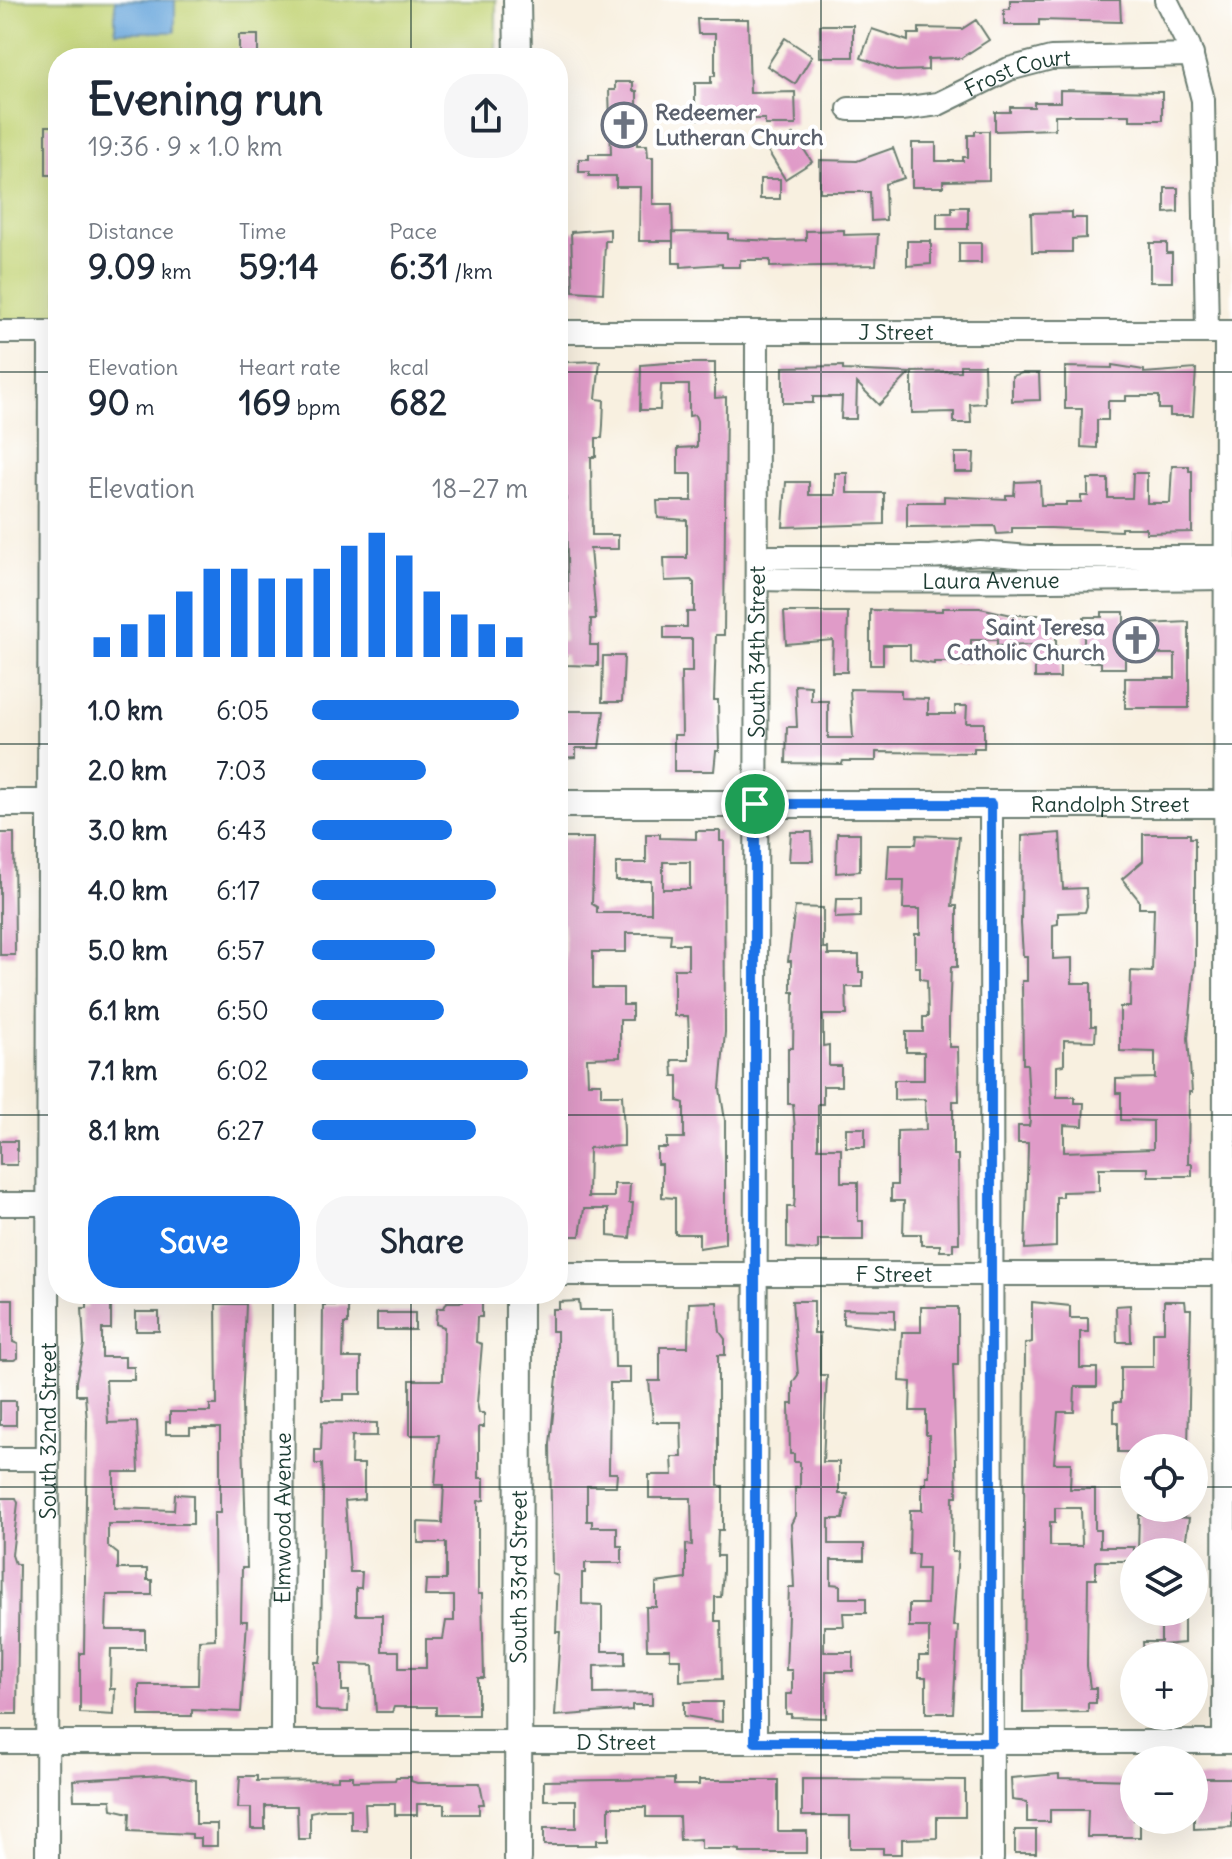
<!DOCTYPE html>
<html lang="en">
<head>
<meta charset="utf-8">
<style>
	body { margin:0; font-family:Delius,sans-serif; background:#f6f6f7; color:#1f2937; height:100vh; display:flex; flex-direction:column; font-size:30px; white-space:nowrap }
	* { box-sizing:border-box; margin:0 }
	p { font-size:26px; color:#747a83 }
	.icon { flex:none; width:44px; height:44px; fill:none; stroke:currentColor; stroke-width:2; stroke-linecap:round; stroke-linejoin:round }
	.map { position:relative; flex:1; overflow:hidden }
	.side { position:absolute; left:48px; top:48px; width:520px; height:1256px; display:flex; flex-direction:column; background:#fff; border-radius:32px; box-shadow:0 8px 32px #0002 }
	.side>* { flex:none }
	.fabs { position:absolute; left:1120px; top:1434px; display:grid; gap:16px }
	.fabs a { display:grid; place-items:center; width:88px; height:88px; border-radius:50%; background:#fff; box-shadow:0 8px 32px #0002; font-size:40px }
	.pin { position:absolute; display:grid; place-items:center; width:68px; height:68px; color:#fff; margin:-34px; border:4px solid #fff; border-radius:50%; box-shadow:0 2px 8px #0007 }
	.round { display:grid; place-items:center; flex:none; width:84px; height:84px; border-radius:32px; background:#f6f6f7 }
	.head { display:flex; align-items:center; justify-content:space-between; height:136px; padding:0 40px }
	h1 { font-size:44px; font-weight:700; line-height:60px }
	.figures { display:grid; grid-template-columns:repeat(3,1fr); gap:12px; height:136px; padding:8px 40px }
	.figures div { display:grid; align-content:center }
	.figures b { font-size:34px; font-weight:700 }
	.figures small { font-size:22px; font-weight:400 }
	.figures p { font-size:22px }
	.chart { height:224px; padding:16px 40px }
	.chart p { display:flex; justify-content:space-between }
	.chart svg { width:100%; height:144px; margin-top:8px; stroke:#1a73e8; stroke-width:6 }
	.primary-button { display:flex; gap:16px; margin-top:auto; padding:16px 40px }
	.primary-button a { flex:1; height:92px; border-radius:32px; background:#1a73e8; color:#fff; font-size:32px; font-weight:700; line-height:92px; text-align:center }
	.primary-button a+a { background:#f6f6f7; color:#1f2937 }
	ul { padding:0 40px; list-style:none; font-size:26px }
	li { display:grid; grid-template-columns:128px 96px 1fr; align-items:center; height:60px }
	li i { height:20px; border-radius:10px; background:#1a73e8 }
	.map>svg:first-child { display:block }
	.green { fill:#c3d477; stroke:#718856; stroke-width:2 }
	.water { fill:#6ba7dc; stroke:#457288; stroke-width:2 }
	.building { fill:#e09bc8; fill-rule:evenodd }
	.lines { fill:none; stroke-linecap:round; stroke-linejoin:round }
	.minor-casing { stroke:#6b7c70; stroke-width:26 }
	.major-casing { stroke:#6b7c70; stroke-width:30 }
	.minor { stroke:#fff; stroke-width:22 }
	.major { stroke:#fff; stroke-width:26 }
	.route-casing { stroke:#fff; stroke-width:16 }
	.route { stroke:#1a73e8; stroke-width:10 }
	.grid { fill:none; stroke:#1f3d34; stroke-width:2; stroke-opacity:0.55 }
	.labels { text-anchor:middle; stroke-width:8; stroke-linejoin:round; paint-order:stroke }
	.street-label { font-size:22px; fill:#1f3d34; stroke:#fff }
	.worship-label { font-size:22px; font-weight:bold; fill:#5b616d; stroke:#fff; text-anchor:start }
</style>
</head>
<body>
<div class="map">
<svg width="1232" height="1859" viewBox="0 0 1232 1859">
	<rect width="100%" height="100%" fill="#fff"/>
	<filter id="ink" filterUnits="userSpaceOnUse"><feTurbulence type="fractalNoise" baseFrequency=".0125" numOctaves="2"/><feDisplacementMap in="SourceGraphic" scale="16" xChannelSelector="R" yChannelSelector="G"/><feConvolveMatrix kernelMatrix="1 2 1 2 8 2 1 2 1" color-interpolation-filters="sRGB"/></filter>
	<filter id="wash" filterUnits="userSpaceOnUse"><feTurbulence type="fractalNoise" baseFrequency=".006" numOctaves="4" result="noise"/><feDisplacementMap in="SourceGraphic" scale="32" xChannelSelector="R" yChannelSelector="G"/><feGaussianBlur stdDeviation="1.8" result="paint"/><feColorMatrix in="noise" values="0 0 0 0 0 0 0 0 0 0 0 0 0 0 0 0 0 1.4 0 .05"/><feComposite in="paint" operator="in"/></filter>
	<g filter="url(#wash)">
		<rect width="100%" height="100%" fill="#f8f0e0"/>
		<!-- green -->
		<path class="green" d="M0,0H496V58H58V332H0Z"/>
		<!-- water -->
		<path class="water" d="M115,0H175V32H115Z"/>
		<g id="blocks">
			<!-- building -->
			<path class="building" d="M1010,0H1120L1121,22L1039,20V25H1004V9H1010Z
				M697,19H748L750,93L795,92L796,125H765V119H695V83H711V76H715V34H698Z
				M976,20L989,40L961,58L928,59V70L896,71L861,58L872,29L908,41V34H919V28L962,29Z
				M820,25H853V57H820Z
				M239,35H258V58H239Z
				M785,38L812,56L795,84L767,66Z
				M615,82H633V91H637V145H647L648,157H653V204H672L673,241H639L640,187H616V176H589V172H579V159H589V154H611L609,90H615Z
				M1060,90L1162,92V120H1130V115H1055V129L995,131V112H1010V107H1034V102H1060Z
				M46,126H58V175H46Z
				M975,131H989V180L943,181V187H912V143H936V161H963V157H968V135H975Z
				M794,134L812,162L785,179L768,151Z
				M893,148L904,178L885,184L886,220L871,221L870,192H820V160L857,161Z
				M760,179H780V199H760Z
				M1165,188H1178V212L1165,213Z
				M952,207H968V229H937V213H952Z
				M1072,212V218H1086V238L1072,239V252H1032L1031,213Z
				M610,229V241H605L603,293L573,291L571,232Z
				M844,230V235L878,234L876,265L770,267V260H740V267H722V264L681,267V263H673V232L728,233V239L777,241L806,240V231Z
				M907,241H931V264L907,266Z
				M959,243H981V263H959Z
				M1150,243H1167V253H1172V282H1150Z
				M600,361L596,399L604,400L603,425L602,438H596V457H591L592,535H618V549H590L596,619H591L590,645H598V666L566,665V656H559V642H565L563,610L568,607L565,453H560V435H566L564,373L567,362Z
				M667,363H715V398L726,397L724,635H716L714,700H718L719,751H716L714,771H674V735H682L681,672H692V639H664V627H687V612H694V583L691,580L665,581L664,558H687V520L658,518L657,501H692V474H678V448L697,447V421L695,415L689,416V385H661L660,410H640L641,365Z
				M960,365H984L985,403L970,404L971,423H954V412L912,413V372L960,371Z
				M1112,365L1144,370V373L1196,369L1193,416H1170V409H1159V396H1126V401H1108V420H1097V448L1081,447L1082,409H1065V367L1112,368Z
				M843,366V370L910,373L879,405L857,383L856,419H841L842,397H813V403H783V367Z
				M1022,373H1039L1040,400L1012,401V376Z
				M955,453H974L973,472H955Z
				M1172,466H1189V471H1192V532L1146,533V528H1121V531L1051,528H1012V533L997,534L995,526L907,527V502H944V496L1006,499V495H1014L1015,482L1040,481L1041,505H1066V502H1081V496H1088V479H1108V498H1132L1133,473H1147V503H1170Z
				M835,473H847V493H884V524L783,527L786,482H809V495H835Z
				M942,608H980L1012,615H1056V661H1060V678H1035V645L997,646V640H971V662H934V664L910,660V645H883V665H870V610L942,611Z
				M784,612H848L847,672H832L833,640L786,644Z
				M1102,612H1124V625L1189,622V708H1125V678H1175V654H1125V668H1101V662H1084V617H1102Z
				M603,656H624L622,702H602Z
				M795,685L811,686V701H828V738H853L850,689L901,690V698L928,699V714H955V706H967L966,723H984V748H974V753L876,752V761H843L842,764L786,763L787,727H797Z
				M565,711H604L599,748H576V757L559,758L561,714Z
				M696,831H720V841H724L725,1032L720,1089L725,1120V1244L699,1248V1234H675V1198L662,1197V1164H657V1148H667V1138H684V1103L678,1101V1076H673L672,1060H689V1035L688,1016H674V969H688V944H670L671,934L653,933H626V952H593V988H623V1005H632V1020H620V1057L587,1058L588,1083H601V1095H622L624,1131V1146L589,1148L588,1197H614V1184H630L629,1203H633L630,1238L608,1236V1209H584L580,1236H565V1226H560L558,1173V1083H565V1059H561V1028H558V1012H564L565,946L563,923H558L559,838H594L592,904L597,907V913H651V881H616V863H646V834H660V838L696,839ZM663,862H690V889H663Z
				M791,832H812L813,861H789Z
				M0,833H14L15,955H0Z
				M837,833H860V871L836,873Z
				M1060,833L1063,889L1086,888L1087,906L1085,912L1058,913V924L1053,925V959L1072,958V983H1091V1026H1096L1095,1041L1064,1040V1065L1057,1066V1097H1075V1103H1084L1083,1126L1064,1125V1152L1153,1149V1121L1121,1120V1093H1116V1079L1155,1078V1052L1120,1051V1007H1130L1131,971L1152,972L1154,908H1139V900L1122,879L1143,861V834H1190V838H1195V963L1188,1038L1192,1092H1189L1188,1164H1192V1176H1148V1168H1099V1191L1062,1192V1197H1056V1247L1025,1249L1028,1147V1143H1018V1126H1029L1030,1121L1027,1064H1023L1022,981H1027V956H1023L1021,924L1022,836Z
				M917,835L959,837L952,906H957V967H951L949,1020V1047H958L959,1101H953V1155H958L959,1243H953V1251H940V1245H921V1234H903L904,1201H891V1185H897V1131L926,1130L925,1099L894,1100V1080H924V1052H906V1032H923V1017H928L927,980L920,979V967H915V934H920V909H903L904,880H887L889,844H916Z
				M836,899H860V917L835,918Z
				M795,907L823,908V948H828V955H859V972H863V987H846L847,1015H823V1046L829,1045V1066H841V1086H823V1104H818V1148H841V1182H858V1221H863V1240H818V1249L812,1250L787,1248V1207H794L795,1196V1130L793,1104H788V1048H793L794,992H791V961H788Z
				M846,1128H865V1147H846Z
				M0,1141H17V1165H0Z
				M464,1298H477L482,1303V1317H477L476,1342L482,1344L477,1403L479,1413H484V1427H479V1478H484V1500L478,1501V1594H482L484,1678H478V1715H436V1707H394L392,1712H376L373,1665L342,1664V1691H349L348,1712L320,1711L316,1709L315,1662H320L321,1655L323,1488L322,1464H315V1450H321L322,1422L377,1423V1436H352L351,1464H364V1499L345,1501L350,1572H362L361,1588H356V1615H382V1651H399V1668H426V1639H443L446,1621H454V1596H425L426,1580H446V1543H418V1522L442,1523L444,1485H435L439,1435H410V1380H443L444,1327L436,1324L437,1308H444L447,1302H463Z
				M0,1299H13V1342L18,1344V1358L14,1360H0Z
				M87,1299H111V1329H102V1357H125V1367H134V1380H106L108,1423L137,1422L139,1472H114V1508L174,1510L175,1494L193,1495V1524H108V1546L118,1554V1569H147V1580H152V1595H107L106,1630H145V1649H111L110,1689H115L114,1715L80,1713V1653H84L87,1421L85,1395H76V1381L84,1345L82,1308H87Z
				M579,1301L580,1310H614L615,1367H630V1383H610L609,1473H617L616,1486H587V1521H592V1527H617V1546H622V1563H585V1573H582V1604L602,1605V1651H625V1665L594,1666V1694L652,1693V1705H632V1710L555,1716L560,1632H556L558,1576L552,1574L550,1444L557,1377V1331H552V1309H559V1302Z
				M792,1301H814V1333H820V1375H827L823,1462H839V1494H848L843,1519H829V1544H864V1560H831V1584L840,1585V1598H866V1613H843L844,1626H824V1652H853V1671H826V1718L791,1717V1714H786V1694H792V1670H786L789,1587H794L791,1524L795,1516V1488H800V1462H794V1454H790L789,1404H793V1382L798,1375Z
				M1164,1301H1185L1186,1309H1191L1188,1448H1134V1452H1118V1422H1114V1402H1121V1367H1153V1332H1164Z
				M717,1302L720,1332L725,1339V1355H718V1486H723V1530H718L717,1556H723V1571L721,1597H715V1621H721L722,1679L680,1681V1659H670V1649H647L646,1607H656V1583L686,1579V1544L692,1545L691,1498H649V1475H673L672,1457H682L681,1422H653L649,1381H660V1347H688L689,1303Z
				M1032,1302L1070,1306V1318H1088V1332H1080V1368H1097V1387H1075L1074,1412H1058L1054,1463H1071L1070,1489H1095V1530H1100V1547H1134V1561H1096V1579H1088L1087,1666L1090,1688H1096V1703H1088V1712L1023,1713L1025,1344L1032,1342ZM1055,1508H1081L1082,1546H1050V1522H1055Z
				M216,1304H246L242,1405L247,1568H242L241,1621H247L241,1712L192,1710V1716H139V1685H198L199,1640L215,1639L214,1513H220V1428H190V1434H166V1422H170V1412H210V1405H217Z
				M323,1305H348V1324H344L343,1358H361V1394H344V1400H322Z
				M1130,1305L1131,1342H1117L1116,1306Z
				M921,1307H958V1365H953L957,1496H953L952,1552H958L953,1626H958L953,1713H926V1677H919V1656H929V1627H909V1604H927L928,1569H917L918,1554H909L910,1510H922V1484H926V1476H929V1435H926V1411H910L911,1382L900,1381L902,1332H921Z
				M843,1309L895,1310V1329L843,1324Z
				M136,1312H159V1331H136Z
				M377,1313H415V1330H377Z
				M0,1401H16V1425H0Z
				M1,1498H16L18,1503L12,1555L15,1564H19L17,1714H0Z
				M1139,1515L1189,1518L1184,1552H1138Z
				M1161,1619H1184V1643L1163,1645V1656H1144L1143,1642H1161Z
				M684,1702H722V1722L684,1716Z
				M1059,1774V1778L1134,1780V1820H1140V1837H1087L1088,1810H1050V1822H1027V1802L1012,1800L1011,1778Z
				M164,1775L196,1780V1824H217V1846H201V1838H192V1834L129,1831L130,1813L112,1809L111,1800H74L73,1780Z
				M240,1776H257V1781L338,1780V1776H353V1781L395,1780L396,1777H411V1781L417,1783H480L484,1804H479V1814H445V1804H417V1815H395V1804H365L366,1830H351V1809H325L310,1812V1839H298L297,1806H265V1829H251V1808H238Z
				M1194,1778H1232V1827L1194,1829Z
				M674,1779V1785H699V1780H778V1831H807V1853H740V1850L732,1849H701V1839L680,1840L679,1817H646V1807H609V1840H597V1845H544V1828H576V1800H544V1781Z
				M802,1779L965,1780V1817H937V1838L902,1839V1854H883V1848H850V1816H802Z
				M1015,1830H1036V1853H1015Z"/>
		</g>
	</g>
	<g filter="url(#ink)">
		<use href="#blocks" fill-opacity="0" stroke="#6b7c70" stroke-width="2"/>
		<g class="lines">
			<!-- minor casing -->
			<g class="minor-casing">
				<g id="minor">
					<path d="M1166,0L1189,46L1203,100L1207,332"/>
					<path id="s1" d="M849,109H902L938,104L1009,69L1051,58L1192,55"/>
					<path d="M0,332H58"/>
					<path id="s2" d="M558,332H1232"/>
					<path d="M757,557H929L981,553L1029,557H1225"/>
					<path id="s3" d="M757,579C913,582 1068,580 1225,578"/>
					<path d="M991,804L992,1859"/>
					<path d="M0,1204H48"/>
					<path id="s4" d="M558,1274H1232"/>
					<path d="M0,1459H47"/>
					<path id="s5" d="M0,1742H1232"/>
					<path id="s6" d="M282,1742L283,1294"/>
					<path id="s7" d="M755,1742L757,332"/>
					<path d="M1224,1742L1226,332"/>
					<path id="s8" d="M47,1859L50,332"/>
				</g>
			</g>
			<!-- major casing -->
			<g class="major-casing">
				<g id="major">
					<path d="M517,0L518,58"/>
					<path d="M0,803H58"/>
					<path id="s9" d="M558,804H1232"/>
					<path id="s10" d="M518,1859L519,1294"/>
				</g>
			</g>
			<!-- minor -->
			<use href="#minor" class="minor"/>
			<!-- major -->
			<use href="#major" class="major"/>
		</g>
	</g>
	<g class="lines" filter="url(#ink)">
		<!-- route casing -->
		<g class="route-casing">
			<path id="route" d="M755,804H991V1742H755Z"/>
		</g>
		<!-- route -->
		<use href="#route" class="route"/>
	</g>
	<!-- grid -->
	<path class="grid" d="M411,0V58M821,0V1859M0,372H58M558,372H1232M0,744H58M558,744H1232M0,1115H58M558,1115H1232M411,1294V1859M0,1487H1134M1194,1487H1232"/>
	<!-- icons -->
	<defs>
		<g id="church-ring" transform="scale(2.3)"><circle r="9.5" fill="#fff" stroke="#6b7280" stroke-width="1.5"/><path d="M-1.2-6h2.4v3.5h3.3v2.4h-3.3V6h-2.4V-.1h-3.3v-2.4h3.3Z" fill="#6b7280"/></g>
	</defs>
	<g fill-rule="evenodd">
		<use href="#church-ring" x="624" y="125"/>
		<use href="#church-ring" x="1136" y="640"/>
	</g>
	<g class="labels">
		<!-- street labels -->
		<g class="street-label">
			<text dy="8" stroke="none"><textPath href="#s1" startOffset="176">Frost Court</textPath></text>
			<text dy="8" stroke="none"><textPath href="#s2" startOffset="338">J Street</textPath></text>
			<text dy="8" stroke="none"><textPath href="#s3" startOffset="234">Laura Avenue</textPath></text>
			<text dy="8" stroke="none"><textPath href="#s7" startOffset="1090">South 34th Street</textPath></text>
			<text dy="8" stroke="none"><textPath href="#s9" startOffset="552">Randolph Street</textPath></text>
			<text dy="8" stroke="none"><textPath href="#s4" startOffset="336">F Street</textPath></text>
			<text dy="8" stroke="none"><textPath href="#s8" startOffset="428">South 32nd Street</textPath></text>
			<text dy="8" stroke="none"><textPath href="#s6" startOffset="224">Elmwood Avenue</textPath></text>
			<text dy="8" stroke="none"><textPath href="#s10" startOffset="282">South 33rd Street</textPath></text>
			<text dy="8" stroke="none"><textPath href="#s5" startOffset="616">D Street</textPath></text>
		</g>
		<!-- worship labels -->
		<g class="worship-label">
			<text x="655" y="120">Redeemer<tspan x="655" dy="25">Lutheran Church</tspan></text>
			<text x="1105" y="635" text-anchor="end">Saint Teresa<tspan x="1105" dy="25">Catholic Church</tspan></text>
		</g>
	</g>
</svg>
<div class="fabs">
<a><svg class="icon" aria-label="locate" viewBox="0 0 24 24"><circle cx="12" cy="12" r="6"/><path d="M12 2v4M12 18v4M2 12h4M18 12h4"/></svg></a>
<a><svg class="icon" aria-label="layers" viewBox="0 0 24 24"><path d="M12 4l9 5-9 5-9-5zM3 14l9 5 9-5"/></svg></a>
<a>+</a>
<a>−</a>
</div>
<div class="pin" style="left:755px;top:804px;background:#1e9e55"><svg class="icon" aria-label="arrive" viewBox="0 0 24 24"><path d="M6 21V4h12l-3 4 3 4H6"/></svg></div>
<section class="side">
<div class="head"><div><h1>Evening run</h1><p>19:36 · 9 × 1.0 km</p></div><a class="round"><svg class="icon" aria-label="share" viewBox="0 0 24 24"><path d="M12 15V3M7 8l5-5 5 5M5 13v7h14v-7"/></svg></a></div>
<div class="figures">
<div><p>Distance</p><b>9.09<small> km</small></b></div>
<div><p>Time</p><b>59:14</b></div>
<div><p>Pace</p><b>6:31<small> /km</small></b></div>
</div>
<div class="figures">
<div><p>Elevation</p><b>90<small> m</small></b></div>
<div><p>Heart rate</p><b>169<small> bpm</small></b></div>
<div><p>kcal</p><b>682</b></div>
</div>
<div class="chart"><p><span>Elevation</span>18–27 m</p>
<svg viewBox="0 0 160 44" preserveAspectRatio="none"><path d="M5 44V38M15 44V34M25 44V31M35 44V24M45 44V17M55 44V17M65 44V20M75 44V20M85 44V17M95 44V10M105 44V6M115 44V13M125 44V24M135 44V31M145 44V34M155 44V38"/></svg>
</div>
<ul>
<li><b>1.0 km</b>6:05<i style="width:96%"></i></li>
<li><b>2.0 km</b>7:03<i style="width:53%"></i></li>
<li><b>3.0 km</b>6:43<i style="width:65%"></i></li>
<li><b>4.0 km</b>6:17<i style="width:85%"></i></li>
<li><b>5.0 km</b>6:57<i style="width:57%"></i></li>
<li><b>6.1 km</b>6:50<i style="width:61%"></i></li>
<li><b>7.1 km</b>6:02<i style="width:100%"></i></li>
<li><b>8.1 km</b>6:27<i style="width:76%"></i></li>
</ul>
<div class="primary-button"><a>Save</a><a>Share</a></div>
</section>
</div>
</body>
</html>
